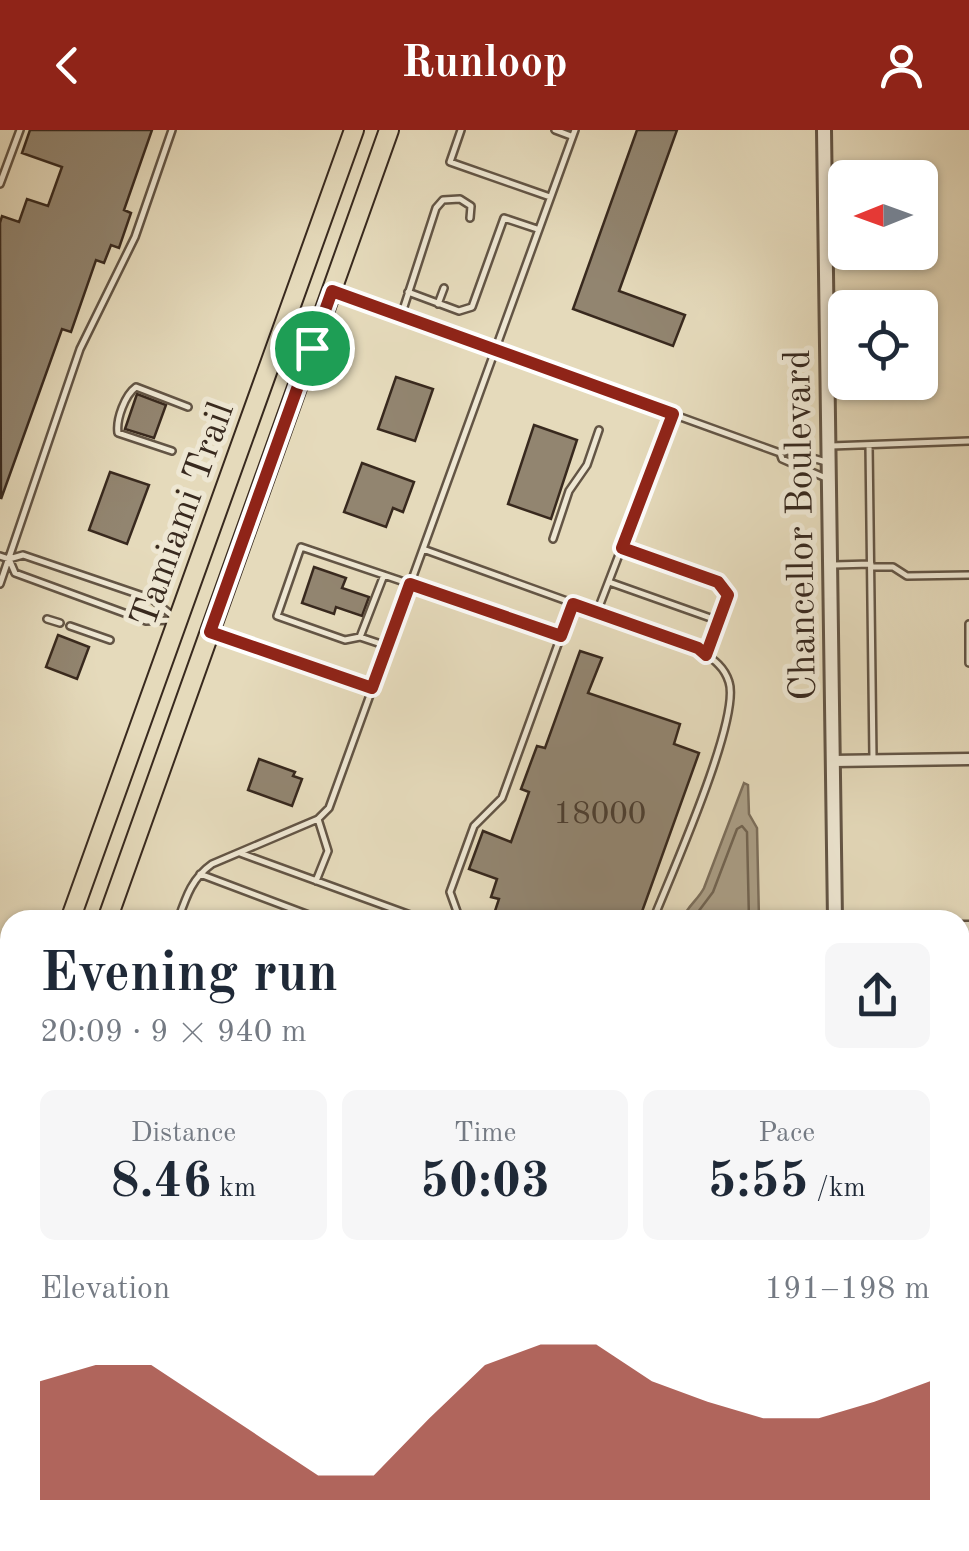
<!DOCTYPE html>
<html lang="en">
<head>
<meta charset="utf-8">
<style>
	body { margin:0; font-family:"Old Standard TT",serif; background:#f6f6f7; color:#1f2937; height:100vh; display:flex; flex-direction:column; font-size:38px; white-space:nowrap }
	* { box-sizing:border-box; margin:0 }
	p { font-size:32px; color:#747a83 }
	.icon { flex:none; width:55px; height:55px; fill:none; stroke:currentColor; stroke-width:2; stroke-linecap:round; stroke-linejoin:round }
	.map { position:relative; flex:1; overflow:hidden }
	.sheet { position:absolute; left:0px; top:780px; width:970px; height:642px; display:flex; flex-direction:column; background:#fff; border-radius:30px 30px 0 0; box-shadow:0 2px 8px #0004 }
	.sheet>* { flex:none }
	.needle { width:65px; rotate:269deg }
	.fabs { position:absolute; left:828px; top:30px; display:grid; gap:20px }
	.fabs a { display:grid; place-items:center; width:110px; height:110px; border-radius:15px; background:#fff; box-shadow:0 2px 8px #0004; font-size:50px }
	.pin { position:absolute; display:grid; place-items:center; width:85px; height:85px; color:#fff; margin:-42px; border:5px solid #fff; border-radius:50%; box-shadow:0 2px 10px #0007 }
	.round { display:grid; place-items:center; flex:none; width:105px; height:105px; border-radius:15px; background:#f6f6f7 }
	.overview { display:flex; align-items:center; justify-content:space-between; height:170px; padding:0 40px }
	h1 { font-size:55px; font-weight:700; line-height:75px }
	.figures { display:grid; grid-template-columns:repeat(3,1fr); gap:15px; height:170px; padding:10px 40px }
	.figures div { display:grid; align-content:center; border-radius:15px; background:#f6f6f7; text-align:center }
	.figures b { font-size:50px; font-weight:700 }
	.figures small { font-size:28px; font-weight:400 }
	.figures p { font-size:28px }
	.chart { height:280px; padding:20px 40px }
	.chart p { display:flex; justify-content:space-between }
	.chart svg { width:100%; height:180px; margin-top:10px; fill:#8f2418; opacity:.7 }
	header { display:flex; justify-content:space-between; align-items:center; height:130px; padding:0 40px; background:#8f2418; color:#fff; font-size:45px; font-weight:700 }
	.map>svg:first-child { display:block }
	.green { fill:#c8bca0; stroke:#80725f; stroke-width:2.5 }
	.water { fill:#aa9e86; stroke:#7c6f5c; stroke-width:2.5 }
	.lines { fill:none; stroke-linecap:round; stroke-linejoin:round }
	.shore { stroke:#716452; stroke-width:2.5 }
	.building { fill:#928570; stroke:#38291e; stroke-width:2.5 }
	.service-casing { stroke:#635545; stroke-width:10 }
	.minor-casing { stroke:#635545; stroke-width:15 }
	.tertiary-casing { stroke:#635545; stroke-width:18 }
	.primary-casing { stroke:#38291e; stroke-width:22 }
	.service { stroke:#eee7d3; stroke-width:5 }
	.minor { stroke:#eee7d3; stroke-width:10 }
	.tertiary { stroke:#eee7d3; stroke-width:12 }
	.primary { stroke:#e5dabb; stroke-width:18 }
	.route-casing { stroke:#fff; stroke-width:20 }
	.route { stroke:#8f2418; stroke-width:12 }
	.labels { text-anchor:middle; stroke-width:10; stroke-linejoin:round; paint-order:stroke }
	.number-label { font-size:32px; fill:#4e4032 }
	.street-label { font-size:38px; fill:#38291e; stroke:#eee7d3 }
</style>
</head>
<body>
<header><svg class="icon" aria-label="back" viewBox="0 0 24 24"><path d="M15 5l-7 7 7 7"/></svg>Runloop<svg class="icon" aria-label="person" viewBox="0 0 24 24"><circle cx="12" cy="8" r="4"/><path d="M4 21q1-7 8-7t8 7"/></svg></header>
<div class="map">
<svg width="969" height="1421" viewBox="0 0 969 1421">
	<rect width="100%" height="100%" fill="#e5dabb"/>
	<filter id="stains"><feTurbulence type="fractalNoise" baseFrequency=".002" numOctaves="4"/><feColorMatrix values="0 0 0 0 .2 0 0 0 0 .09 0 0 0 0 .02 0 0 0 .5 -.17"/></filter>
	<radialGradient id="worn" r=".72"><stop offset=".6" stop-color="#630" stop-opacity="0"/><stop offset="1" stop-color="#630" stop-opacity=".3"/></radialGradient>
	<!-- green -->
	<path class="green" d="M621,1413L832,1412V1421H622Z"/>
	<!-- water -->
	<path class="water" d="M744,653L748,655L749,684L757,698L759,790H682C687,776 698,770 704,758Z"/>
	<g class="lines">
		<!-- shore -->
		<path class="shore" d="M692,790L713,762L737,699L742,696L747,702L749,790"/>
	</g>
	<!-- building -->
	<path class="building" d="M30,0H152L124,80L131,83L119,118L111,115L104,133L96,130L71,202L62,199L1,369L0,93L2,86L19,92L27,69L48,76L62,37L22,23Z
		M637,0H677L619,161L685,185L673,216L573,179Z
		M396,247L433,259L415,311L378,299Z
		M137,264L166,275L154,308L125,299Z
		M534,295L577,310L551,389L508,374Z
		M362,333L414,352L403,382L393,378L386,397L344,382Z
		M110,342L149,355L127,414L89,400Z
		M314,437L346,448L342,458L369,467L362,486L336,477L334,484L302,473Z
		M58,505L89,517L77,549L46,537Z
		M580,521L602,528L588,563L680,594L674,614L699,623L639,790H492L499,769L491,767L497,749L469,739L483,701L511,712L529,662L521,659L537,616L545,618Z
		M259,629L295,642L293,646L302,649L292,676L248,660Z
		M0,1351L10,1355V1419L0,1416Z"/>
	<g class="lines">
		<!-- service casing -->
		<g class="service-casing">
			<path id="service" d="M461,0L450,32L550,67
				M555,0L571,6
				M0,54L20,0
				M408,162L459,181L472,177L504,88L537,99
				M338,163L780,323L785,320L826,332
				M438,174L444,158
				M401,186L436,78L443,70L460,69L471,76L470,88
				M869,315L873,628
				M831,316L969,311
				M172,321L118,303C116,289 125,265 136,257L188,277
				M780,323L782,329L828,349
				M553,409L569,361L587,335L599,300
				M622,418L718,452L728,465L707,525
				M423,419L697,518C711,528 724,535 729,552C741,589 670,747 653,790
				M0,426L9,429L23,425L152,469L175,488
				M9,429L15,443L146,491L173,490
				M834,435L871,434
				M871,437H893L907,446L969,445
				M384,445L360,507L345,510L277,486L301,417L561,505
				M609,452L719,491
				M0,454L80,219L135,107L172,0
				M597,482L673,284
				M47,489L60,493
				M70,496L110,510
				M215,503L372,558
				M360,507L387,516
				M969,533V494
				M240,723L424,790
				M200,744L322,790
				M316,751L328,721L318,689
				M178,790C186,767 192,748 212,734L318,689L329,678L575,0
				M460,790L450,762L474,696L502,668L573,473
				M0,889L10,892
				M0,1105L10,1109
				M0,1333L10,1336
				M94,1421L98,1412"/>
		</g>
		<!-- minor casing -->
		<g class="minor-casing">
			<path id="minor" d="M833,631L969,629
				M960,797H969
				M960,1241L969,1243"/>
		</g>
		<!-- tertiary casing -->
		<g class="tertiary-casing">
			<path id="tertiary" d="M824,0L835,790
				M842,1412L843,1421"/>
		</g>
		<!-- primary casing -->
		<g class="primary-casing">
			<path id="primary" d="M70,790L354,0
				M107,790L389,0
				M0,984L10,956
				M0,1032L10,1003
				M0,1086L10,1059"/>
		</g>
		<!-- service -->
		<use href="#service" class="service"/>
		<!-- minor -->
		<use href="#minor" class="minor"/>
		<!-- tertiary -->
		<use href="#tertiary" class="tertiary"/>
		<!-- primary -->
		<use href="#primary" class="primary"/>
	</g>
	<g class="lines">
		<!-- route casing -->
		<g class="route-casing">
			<path id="route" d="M332,161L673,284L622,418L718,452L728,465L706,525L698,518L573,474L561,506L410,454L372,558L210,502Z"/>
		</g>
		<!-- route -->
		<use href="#route" class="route"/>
	</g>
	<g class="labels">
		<!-- number labels -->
		<g class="number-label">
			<text x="600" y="693">18000</text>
		</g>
		<!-- street labels -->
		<g class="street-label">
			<text transform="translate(181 384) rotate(-70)" y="13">Tamiami Trail</text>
			<text transform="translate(799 395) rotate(-91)" y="13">Chancellor Boulevard</text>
		</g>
	</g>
	<rect width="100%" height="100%" filter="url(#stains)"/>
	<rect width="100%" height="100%" fill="url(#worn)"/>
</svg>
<div class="fabs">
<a><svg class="needle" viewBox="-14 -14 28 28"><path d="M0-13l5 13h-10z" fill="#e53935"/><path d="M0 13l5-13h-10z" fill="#747a83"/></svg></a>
<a><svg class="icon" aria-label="locate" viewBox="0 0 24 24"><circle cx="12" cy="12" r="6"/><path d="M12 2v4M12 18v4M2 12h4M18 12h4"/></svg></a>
</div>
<div class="pin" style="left:312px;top:218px;background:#1e9e55"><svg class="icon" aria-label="arrive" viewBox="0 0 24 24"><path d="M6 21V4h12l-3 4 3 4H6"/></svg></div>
<section class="sheet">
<div class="overview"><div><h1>Evening run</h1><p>20:09 · 9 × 940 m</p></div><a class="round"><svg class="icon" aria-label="share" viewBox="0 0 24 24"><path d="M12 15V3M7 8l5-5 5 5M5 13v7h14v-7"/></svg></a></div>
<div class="figures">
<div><p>Distance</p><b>8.46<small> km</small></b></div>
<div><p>Time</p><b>50:03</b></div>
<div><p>Pace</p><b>5:55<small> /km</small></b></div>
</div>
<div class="chart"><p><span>Elevation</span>191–198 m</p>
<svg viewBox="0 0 160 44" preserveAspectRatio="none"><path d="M0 44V15L10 11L20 11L30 20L40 29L50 38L60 38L70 24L80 11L90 6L100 6L110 15L120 20L130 24L140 24L150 20L160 15V44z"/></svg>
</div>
</section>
</div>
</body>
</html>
